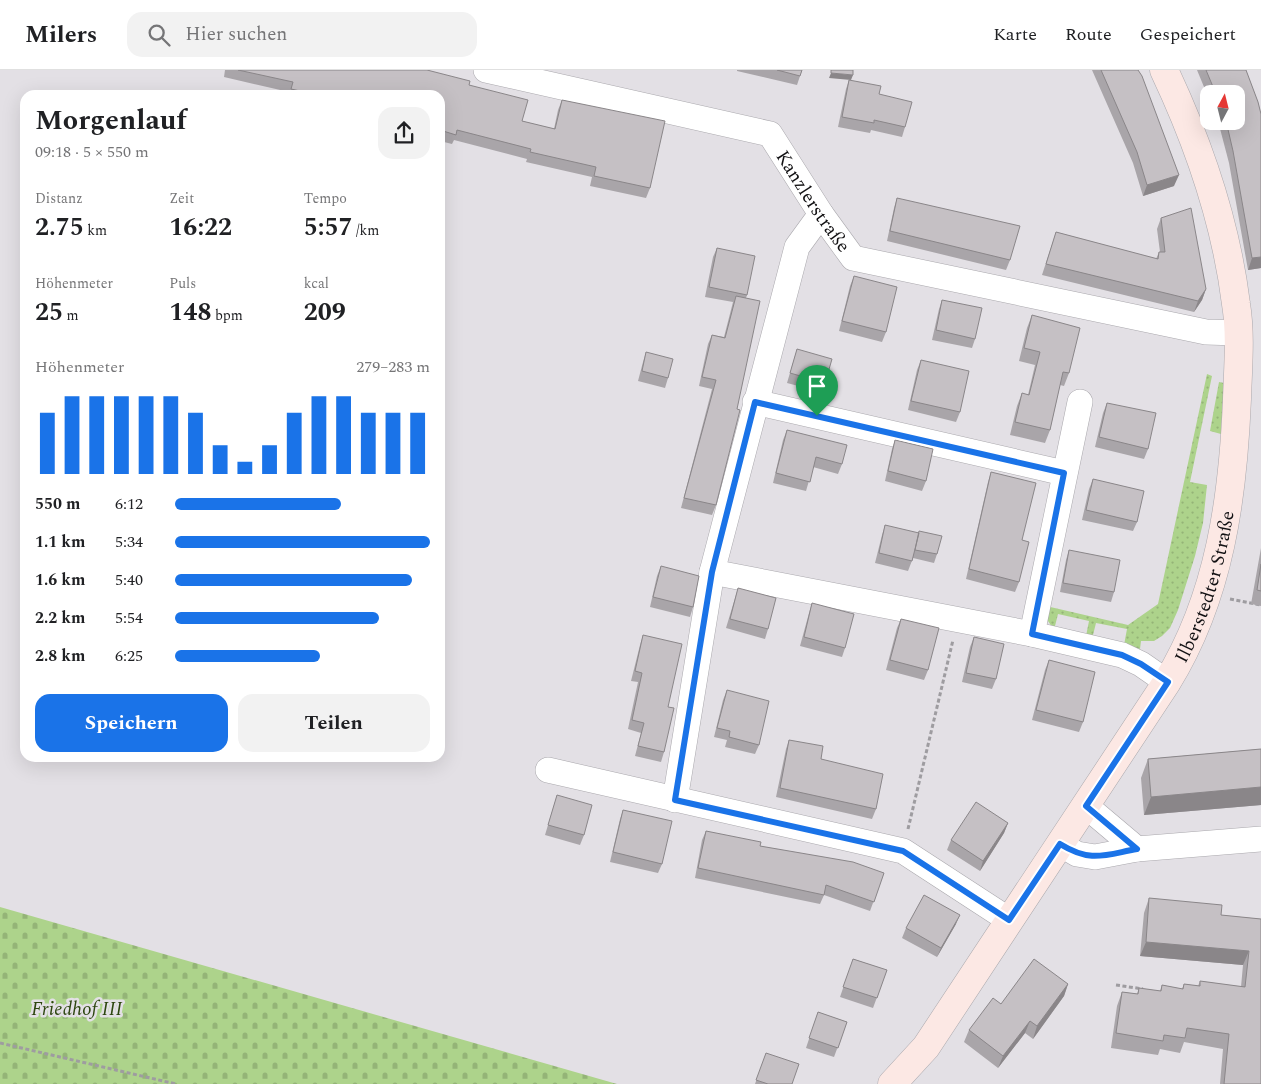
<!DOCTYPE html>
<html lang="de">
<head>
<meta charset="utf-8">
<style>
	body { margin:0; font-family:Spectral,serif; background:#f2f2f2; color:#202124; height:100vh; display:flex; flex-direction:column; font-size:19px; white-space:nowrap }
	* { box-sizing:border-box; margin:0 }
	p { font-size:16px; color:#757577 }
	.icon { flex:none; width:28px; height:28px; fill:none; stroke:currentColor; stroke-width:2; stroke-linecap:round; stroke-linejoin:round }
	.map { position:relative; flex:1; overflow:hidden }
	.side { position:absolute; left:20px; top:20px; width:425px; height:672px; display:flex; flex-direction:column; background:#fff; border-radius:15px; box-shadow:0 5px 20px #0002 }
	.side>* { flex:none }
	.needle { width:32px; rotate:7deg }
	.fabs { position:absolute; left:1200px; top:15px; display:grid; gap:10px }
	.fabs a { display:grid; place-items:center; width:45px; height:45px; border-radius:10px; background:#fff; box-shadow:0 5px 20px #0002; font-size:25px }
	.pin { position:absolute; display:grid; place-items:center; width:42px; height:42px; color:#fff; margin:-51px -21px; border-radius:50% 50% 50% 0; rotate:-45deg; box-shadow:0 0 5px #0007 }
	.pin .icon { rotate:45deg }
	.round { display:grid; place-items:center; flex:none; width:52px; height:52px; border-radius:15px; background:#f2f2f2 }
	.headline { display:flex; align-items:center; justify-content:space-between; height:85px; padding:0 15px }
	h1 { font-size:28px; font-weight:700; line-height:38px }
	.figures { display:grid; grid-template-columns:repeat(3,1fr); gap:8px; height:85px; padding:5px 15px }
	.figures div { display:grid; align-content:center }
	.figures b { font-size:25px; font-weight:700 }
	.figures small { font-size:14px; font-weight:400 }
	.figures p { font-size:14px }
	.chart { height:140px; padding:10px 15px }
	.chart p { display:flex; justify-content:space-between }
	.chart svg { width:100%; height:90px; margin-top:5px; stroke:#1a73e8; stroke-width:6 }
	.cta { display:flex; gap:10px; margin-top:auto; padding:10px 15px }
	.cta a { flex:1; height:58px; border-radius:15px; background:#1a73e8; color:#fff; font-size:20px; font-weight:700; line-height:58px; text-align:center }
	.cta a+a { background:#f2f2f2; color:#202124 }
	ul { padding:0 15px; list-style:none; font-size:16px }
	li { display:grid; grid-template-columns:80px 60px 1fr; align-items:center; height:38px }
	li i { height:12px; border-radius:6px; background:#1a73e8 }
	header { display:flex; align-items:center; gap:30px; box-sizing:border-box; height:70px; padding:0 25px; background:#fff; border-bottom:1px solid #e0e0e0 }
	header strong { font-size:24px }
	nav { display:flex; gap:28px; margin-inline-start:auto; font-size:18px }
	.search { width:350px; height:45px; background:#f2f2f2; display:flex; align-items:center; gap:12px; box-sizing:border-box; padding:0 18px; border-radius:15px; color:#757577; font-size:19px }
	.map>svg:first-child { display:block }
	.green { fill:url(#green-dots) }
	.cemetery { fill:url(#cemetery-stones) }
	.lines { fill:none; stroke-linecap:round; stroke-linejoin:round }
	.street-casing { stroke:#aaa8ad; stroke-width:26 }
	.secondary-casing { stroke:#aaa8ad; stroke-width:29 }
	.path { stroke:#9e9ca0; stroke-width:3; stroke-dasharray:4 2.5; stroke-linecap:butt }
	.street { stroke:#fff; stroke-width:25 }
	.secondary { stroke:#fce8e4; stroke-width:28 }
	.wall { fill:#a9a5a9 }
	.shaded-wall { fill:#8a8689 }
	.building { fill:#c5c0c4; stroke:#8a8689 }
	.route-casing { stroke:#fff; stroke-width:10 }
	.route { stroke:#1a73e8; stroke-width:6 }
	.labels { text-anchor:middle; stroke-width:5; stroke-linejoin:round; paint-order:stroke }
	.street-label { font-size:19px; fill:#121113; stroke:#e3e0e5 }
	.park-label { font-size:19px; font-style:italic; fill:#2d460f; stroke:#e3e0e5 }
</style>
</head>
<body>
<header>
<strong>Milers</strong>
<div class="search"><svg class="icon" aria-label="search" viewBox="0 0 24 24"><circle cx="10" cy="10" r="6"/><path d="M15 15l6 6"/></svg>Hier suchen</div>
<nav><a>Karte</a><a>Route</a><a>Gespeichert</a></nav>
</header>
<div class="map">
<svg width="1261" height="1014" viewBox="0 0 1261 1014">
	<defs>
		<pattern id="green-dots" width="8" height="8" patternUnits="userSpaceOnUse" patternTransform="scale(1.25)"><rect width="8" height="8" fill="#add38b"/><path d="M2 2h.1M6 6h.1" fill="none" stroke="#94b477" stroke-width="1.8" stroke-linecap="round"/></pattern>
		<pattern id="cemetery-stones" width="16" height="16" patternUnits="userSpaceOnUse" patternTransform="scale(1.25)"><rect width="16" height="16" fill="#add38b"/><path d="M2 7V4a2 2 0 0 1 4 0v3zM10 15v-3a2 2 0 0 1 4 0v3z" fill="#94b477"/></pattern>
	</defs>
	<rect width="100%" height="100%" fill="#e3e0e5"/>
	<!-- green -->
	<path class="green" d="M1207,304L1212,306L1190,412L1207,415L1203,453L1195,486L1178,540L1170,558L1162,566L1154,571H1141L1140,579L1124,575L1127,559L1096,553L1092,569L1086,566L1089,551L1058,544L1054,560L1044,545L1046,536L1128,555L1158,534Z
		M1219,312L1224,313L1221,364L1210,361Z"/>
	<!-- cemetery -->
	<path class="cemetery" d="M0,837L617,1014H0Z"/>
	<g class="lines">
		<!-- street casing -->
		<g class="street-casing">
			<g id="street">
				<path id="s1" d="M486,0L770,64L821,144L853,188L1206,262L1238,263"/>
				<path d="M755,332L1064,403"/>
				<path d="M712,502L1032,564L1122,585L1141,594L1167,612"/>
				<path d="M1032,564L1080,332"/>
				<path d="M548,700L903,781L1009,850"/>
				<path d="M675,730L712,502L797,177L821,144"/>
				<path d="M1086,736L1137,779"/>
				<path d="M1060,774L1077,784L1095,787L1137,779L1261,769"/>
			</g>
		</g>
		<!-- secondary casing -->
		<g class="secondary-casing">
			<g id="secondary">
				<path id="s2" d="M892,1014L926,977L1167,612C1220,526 1233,427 1237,329C1238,297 1241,265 1236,234C1226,153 1199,74 1164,0"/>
			</g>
		</g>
		<!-- path -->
		<path class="path" d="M1230,529L1261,535
			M908,759L953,570
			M1116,915L1143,919
			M0,973L176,1014"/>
		<!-- street -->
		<use href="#street" class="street"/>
		<!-- secondary -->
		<use href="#secondary" class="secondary"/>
	</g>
	<!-- wall -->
	<path class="wall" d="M225,0H427L469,15L522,51L554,59L558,40L562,30L650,118L646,128L590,116L592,107L526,92L527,89L454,70L452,74L440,71V25H289V22L224,7Z
		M737,0H802L797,15L737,1Z
		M1092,0H1138L1174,116L1143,126L1133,93Z
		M1197,0H1246L1261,44V198L1248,200L1229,93L1218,51H1236V24H1209V29Z
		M849,10L879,24L905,57L902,67L871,60L870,63L838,57L846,19Z
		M897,128L1010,190L1006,200L887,171L894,138Z
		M1161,148L1206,219L1202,230L1194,242L1042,205L1056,162L1156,189L1159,182H1160L1157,159Z
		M717,178L747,225L746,228L716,435L712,445L681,438L712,319L699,316L708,274L712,265L724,267L733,232L705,227L713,187Z
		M854,206L886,262L882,272L839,261L850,216Z
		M942,230L975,269L972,278L932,270L939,239Z
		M1032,245L1069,303L1064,316L1060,315L1050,360L1045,373L1010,365L1017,336L1022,323L1028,325L1035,295L1019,291L1027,258Z
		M797,279L825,313L821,322L787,313Z
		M646,282L668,308L665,318L638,311L643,292Z
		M921,290L960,342L956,352L908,340L917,300Z
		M1107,333L1148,379L1144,389L1095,377L1103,343Z
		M787,360L842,394L838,404L813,397L806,421L773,413L783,370Z
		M895,370L926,411L922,421L885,411L892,379Z
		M991,402L1022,470L1019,512L1015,522L966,509L988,412Z
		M1093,409L1137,452L1133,461L1082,450L1089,419Z
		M885,455L937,484L934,493L913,488L908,501L875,493L882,465Z
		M1261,478V536L1251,534Z
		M1069,480L1114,522L1111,532L1060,522L1066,490Z
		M661,496L693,537L690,547L650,537L657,506Z
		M738,518L768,559L765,569L726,558Z
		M812,533L845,578L842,587L800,576L809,543Z
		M901,549L928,600L924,610L886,600L897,558Z
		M643,565L668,637L664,682L661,692L635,686L641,663L628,659L638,612L631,611L640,575Z
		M974,567L996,609L992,619L962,612L970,577Z
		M1049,590L1083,652L1079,662L1032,650L1045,600Z
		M727,620L759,675L755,684L725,677L727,670L714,667L723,630Z
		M789,670L821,689L876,739L872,749L776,727L786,679Z
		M1261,679V735L1144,745L1141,708L1148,689Z
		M557,725L584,765L580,775L545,765Z
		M623,740L662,794L658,803L610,792L620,749Z
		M1008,753L1004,763L980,801L947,780L951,770Z
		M706,761L760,776L884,803L870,841L824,825L820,834L695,808L702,770Z
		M1149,828L1221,845L1261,849V1014H1220L1223,979L1184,972L1180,983L1160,979L1158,985L1111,978L1117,936L1122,922L1137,924L1139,918L1160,921L1162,915L1182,919L1184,914L1198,916L1200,911L1241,917L1243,895L1140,886L1144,843Z
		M956,854L937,887L902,868L906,858Z
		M853,889L887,900L873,938L840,927Z
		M1068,914L1064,926L1033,969L1025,963L998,998L964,972L969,960L1001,934Z
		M818,942L847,952L834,987L806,978Z
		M766,983L792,1014H755Z"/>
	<!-- shaded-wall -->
	<path class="shaded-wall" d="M831,3L853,5L851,10L829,8Z
		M1179,105L1174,116L1143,126L1147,115Z
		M1261,187V198L1248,200L1252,188Z
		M1206,219L1202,230L1194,242L1198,231Z
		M1261,717V735L1144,745L1151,727Z
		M1008,753L1004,763L980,801L983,791Z
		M960,845L956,854L937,887L941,878Z
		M1146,872L1249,881L1243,895L1140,886Z
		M1068,914L1064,926L1033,969L1037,956Z
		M1030,951L1025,963L998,998L1003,986Z"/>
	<!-- building -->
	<path class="building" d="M238,0H427L470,11L469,15L528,30L522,51L555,59L562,30L665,51L650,118L594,106L596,97L530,82L531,79L457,60L456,65L440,60V25H318L291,19L293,12Z
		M777,0H802L800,6Z
		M831,0H853V5L831,3Z
		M1101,0H1138L1142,6L1179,105L1147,115L1137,82Z
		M1206,0H1246L1258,32L1261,44V187L1252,188L1233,81L1226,51H1236V24H1216Z
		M849,10L881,16L879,24L912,32L905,57L874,50V53L842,47Z
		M897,128L1020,156L1010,190L890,161Z
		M1191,138L1206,219L1198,231L1046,194L1056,162L1158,189L1159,182H1165L1161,148Z
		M717,178L755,186L747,225L709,217Z
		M854,206L897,217L886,262L842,251Z
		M736,226L760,231L737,339L740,340L716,435L684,428L716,310L702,307L712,265L725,268Z
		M942,230L982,238L975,269L936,260Z
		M1032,245L1080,258L1069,303L1063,302L1050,360L1015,352L1022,323L1029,325L1040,282L1024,278Z
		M797,279L832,289L825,313L790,303Z
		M646,282L673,289L668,308L642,301Z
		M921,290L969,301L960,342L911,331Z
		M1107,333L1156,343L1148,379L1099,367Z
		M787,360L847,375L842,394L816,387L810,412L776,403Z
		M895,370L933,379L926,411L888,401Z
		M991,402L1036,413L1022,470L1029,472L1019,512L969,499Z
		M1093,409L1144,421L1137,452L1086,440Z
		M885,455L919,463L912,491L879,483Z
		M919,461L942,466L937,484L915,480Z
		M1069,480L1120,490L1114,522L1063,513Z
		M1261,494V521L1257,520Z
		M661,496L699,506L693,537L653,527Z
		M738,518L776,528L768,559L730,549Z
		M812,533L854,544L845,578L804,567Z
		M901,549L939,558L928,600L890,590Z
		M643,565L682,574L668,637L674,638L664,682L638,676L644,653L632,650L642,603L635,601Z
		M974,567L1004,574L996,609L966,603Z
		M1049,590L1095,602L1083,652L1036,640Z
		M727,620L769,631L759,675L729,667L730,661L717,658Z
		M789,670L823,676L821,689L883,704L876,739L780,718Z
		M1261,679V717L1151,727L1148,689Z
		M557,725L592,735L584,765L548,755Z
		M976,732L1008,753L983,791L951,770Z
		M623,740L672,751L662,794L613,782Z
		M706,761L761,772L760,776L853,792L884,803L874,832L826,815L824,825L698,798Z
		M924,825L960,845L941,878L906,858Z
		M1149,828L1222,835L1221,845L1261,849V1014H1224L1229,964L1187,958L1185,968L1164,965L1163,971L1116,963L1122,922L1138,924L1139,918L1161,921L1162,915L1183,919L1184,914L1200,916V911L1245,917L1249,881L1146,872Z
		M853,889L887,900L877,928L843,917Z
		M1034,889L1068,914L1037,956L1030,951L1003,986L969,960L993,928L1001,934Z
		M818,942L847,952L838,978L809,968Z
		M766,983L799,994L792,1014H768L756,1010Z"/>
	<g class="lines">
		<!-- route casing -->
		<g class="route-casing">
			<path id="route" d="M755,332L1064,403L1032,564L1122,585L1141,594L1168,612L1086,736L1137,779C1104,785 1091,793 1060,774L1009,850L903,781L675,730L712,502Z"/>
		</g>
		<!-- route -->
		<use href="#route" class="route"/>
	</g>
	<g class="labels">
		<!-- street labels -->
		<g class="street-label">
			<text dy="7" stroke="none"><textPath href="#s1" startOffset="371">Kanzlerstraße</textPath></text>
			<text dy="7" stroke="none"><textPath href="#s2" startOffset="591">Ilberstedter Straße</textPath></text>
		</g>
		<!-- park labels -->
		<g class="park-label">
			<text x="77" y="945">Friedhof III</text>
		</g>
	</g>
</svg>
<div class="fabs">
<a><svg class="needle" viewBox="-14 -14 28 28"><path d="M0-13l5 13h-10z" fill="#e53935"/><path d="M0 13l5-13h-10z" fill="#757577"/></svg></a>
</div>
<div class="pin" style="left:817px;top:346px;background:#1e9e55"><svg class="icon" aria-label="arrive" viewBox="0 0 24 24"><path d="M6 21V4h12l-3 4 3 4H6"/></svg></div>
<section class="side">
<div class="headline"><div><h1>Morgenlauf</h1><p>09:18 · 5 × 550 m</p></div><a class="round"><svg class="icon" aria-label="share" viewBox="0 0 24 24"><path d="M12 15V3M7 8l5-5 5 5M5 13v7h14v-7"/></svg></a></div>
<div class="figures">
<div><p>Distanz</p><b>2.75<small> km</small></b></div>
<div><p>Zeit</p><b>16:22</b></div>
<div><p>Tempo</p><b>5:57<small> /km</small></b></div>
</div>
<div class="figures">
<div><p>Höhenmeter</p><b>25<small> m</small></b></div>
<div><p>Puls</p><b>148<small> bpm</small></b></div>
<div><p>kcal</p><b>209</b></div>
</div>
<div class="chart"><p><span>Höhenmeter</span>279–283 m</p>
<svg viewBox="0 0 160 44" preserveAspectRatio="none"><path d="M5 44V14M15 44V6M25 44V6M35 44V6M45 44V6M55 44V6M65 44V14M75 44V30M85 44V38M95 44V30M105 44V14M115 44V6M125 44V6M135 44V14M145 44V14M155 44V14"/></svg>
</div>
<ul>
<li><b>550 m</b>6:12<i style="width:65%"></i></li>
<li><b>1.1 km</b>5:34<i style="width:100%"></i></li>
<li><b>1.6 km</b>5:40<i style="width:93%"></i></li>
<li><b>2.2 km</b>5:54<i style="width:80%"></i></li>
<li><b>2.8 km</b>6:25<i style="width:57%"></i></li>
</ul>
<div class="cta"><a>Speichern</a><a>Teilen</a></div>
</section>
</div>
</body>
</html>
